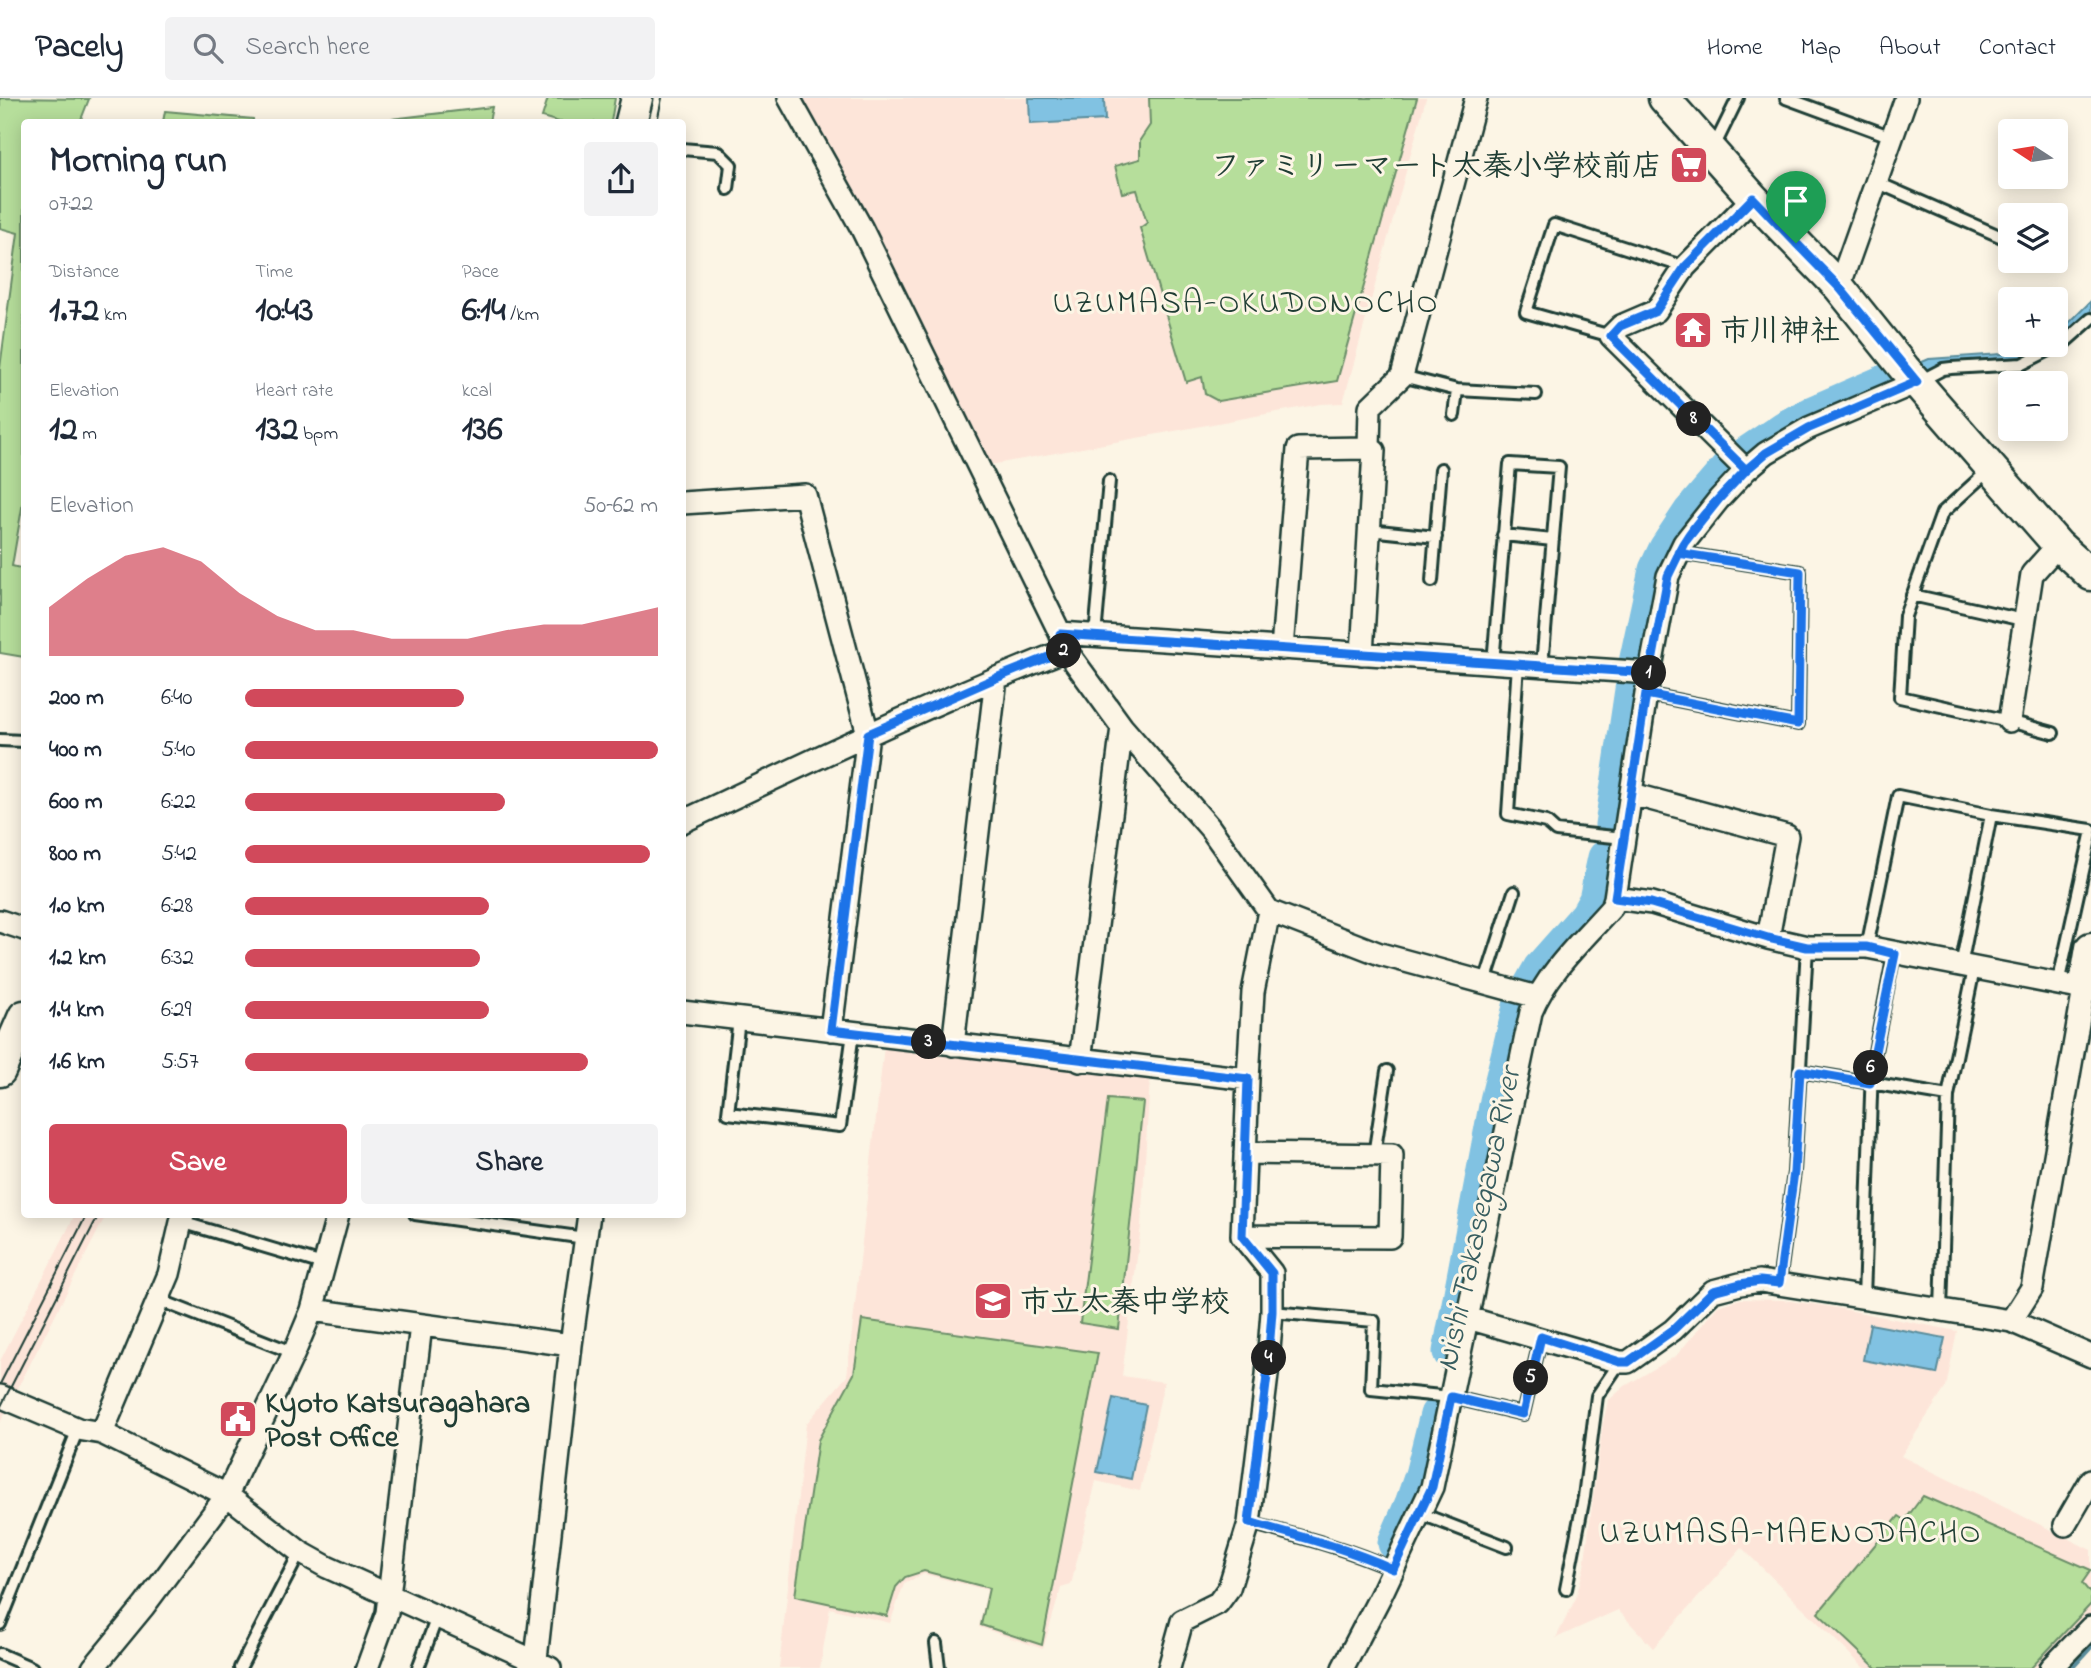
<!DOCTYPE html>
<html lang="en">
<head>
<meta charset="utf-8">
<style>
	body { margin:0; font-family:"Indie Flower","Klee One",sans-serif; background:#f2f2f3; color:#1f2937; height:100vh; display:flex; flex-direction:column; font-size:26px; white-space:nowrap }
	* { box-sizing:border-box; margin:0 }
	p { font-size:23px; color:#747a83 }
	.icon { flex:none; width:38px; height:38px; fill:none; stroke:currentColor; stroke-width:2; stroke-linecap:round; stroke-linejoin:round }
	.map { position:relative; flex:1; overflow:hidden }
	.side { position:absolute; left:21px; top:21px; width:665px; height:1099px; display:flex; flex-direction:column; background:#fff; border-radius:7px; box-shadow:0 4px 18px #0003 }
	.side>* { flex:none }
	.needle { width:46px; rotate:282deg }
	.tools { position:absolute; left:1998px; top:21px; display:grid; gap:14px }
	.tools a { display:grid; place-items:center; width:70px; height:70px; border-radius:7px; background:#fff; box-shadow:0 4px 18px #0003; font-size:35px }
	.pin { position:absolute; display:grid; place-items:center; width:60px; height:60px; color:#fff; margin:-72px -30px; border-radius:50% 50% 50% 0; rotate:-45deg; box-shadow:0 0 7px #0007 }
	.pin .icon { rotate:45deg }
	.km { position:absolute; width:35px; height:35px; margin:-18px; border-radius:50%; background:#222; color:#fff; font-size:19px; line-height:35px; text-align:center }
	.round { display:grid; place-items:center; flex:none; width:74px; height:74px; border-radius:7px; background:#f2f2f3 }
	.overview { display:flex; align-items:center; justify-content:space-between; height:119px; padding:0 28px }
	h1 { font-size:38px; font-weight:700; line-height:52px }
	.figures { display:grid; grid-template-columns:repeat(3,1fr); gap:10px; height:119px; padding:7px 28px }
	.figures div { display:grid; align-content:center }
	.figures b { font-size:35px; font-weight:700 }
	.figures small { font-size:19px; font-weight:400 }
	.figures p { font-size:19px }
	.chart { height:196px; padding:14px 28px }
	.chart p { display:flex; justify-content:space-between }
	.chart svg { width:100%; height:126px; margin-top:7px; fill:#d1495b; opacity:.7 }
	.button { display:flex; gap:14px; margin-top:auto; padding:14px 28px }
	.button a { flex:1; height:80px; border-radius:7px; background:#d1495b; color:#fff; font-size:28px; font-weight:700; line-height:80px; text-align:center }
	.button a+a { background:#f2f2f3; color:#1f2937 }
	ul { padding:0 28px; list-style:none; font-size:23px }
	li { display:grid; grid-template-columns:112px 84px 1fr; align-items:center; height:52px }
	li i { height:18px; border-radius:9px; background:#d1495b }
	header { display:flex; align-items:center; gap:42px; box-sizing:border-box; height:98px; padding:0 35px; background:#fff; border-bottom:2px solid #e0e1e3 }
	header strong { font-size:33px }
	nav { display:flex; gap:38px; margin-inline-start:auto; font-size:24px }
	.search { width:490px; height:63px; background:#f2f2f3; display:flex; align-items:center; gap:18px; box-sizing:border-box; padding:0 24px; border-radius:7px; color:#747a83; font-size:26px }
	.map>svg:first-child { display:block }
	.built { fill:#fde5d9 }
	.green { fill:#b6de9b; stroke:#6a8e68; stroke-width:2 }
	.water { fill:#81c2e2; stroke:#5a8d9c; stroke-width:2 }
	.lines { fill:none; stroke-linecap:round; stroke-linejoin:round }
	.stream { stroke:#5a8d9c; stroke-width:6 }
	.river { stroke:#81c2e2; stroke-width:37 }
	.lane-casing { stroke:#1f3d34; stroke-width:16 }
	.street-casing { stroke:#1f3d34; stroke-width:26 }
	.secondary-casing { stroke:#1f3d34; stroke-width:35 }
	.lane { stroke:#fcf5e5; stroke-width:10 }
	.street { stroke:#fcf5e5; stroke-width:21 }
	.secondary { stroke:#fcf5e5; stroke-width:30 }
	.tram { stroke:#1f3d34; stroke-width:2 }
	.route-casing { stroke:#fff; stroke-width:14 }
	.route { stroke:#1a73e8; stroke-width:9 }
	.labels { text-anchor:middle; stroke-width:6; stroke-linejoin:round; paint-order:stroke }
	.poi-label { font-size:30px; font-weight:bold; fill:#1f3d34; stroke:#fcf5e5; text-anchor:start }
	.neighbourhood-label { font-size:32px; letter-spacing:2px; fill:#1f3d34; stroke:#fcf5e5 }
	.water-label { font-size:32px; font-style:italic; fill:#385e60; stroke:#fcf5e5 }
</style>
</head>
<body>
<header>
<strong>Pacely</strong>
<div class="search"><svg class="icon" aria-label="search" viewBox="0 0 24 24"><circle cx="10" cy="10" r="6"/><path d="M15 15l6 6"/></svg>Search here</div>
<nav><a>Home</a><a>Map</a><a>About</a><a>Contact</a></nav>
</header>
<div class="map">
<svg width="2091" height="1570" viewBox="0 0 2091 1570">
	<rect width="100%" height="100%" fill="#fcf5e5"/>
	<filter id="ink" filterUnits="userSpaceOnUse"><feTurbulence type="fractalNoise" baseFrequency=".0143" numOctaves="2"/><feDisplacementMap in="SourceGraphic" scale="14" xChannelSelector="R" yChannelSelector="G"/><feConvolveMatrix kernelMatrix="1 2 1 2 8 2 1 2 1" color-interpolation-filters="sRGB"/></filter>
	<g filter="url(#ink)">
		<!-- built -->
		<path class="built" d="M803,0H1426L1343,305L1321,306L990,367Z
			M884,948L1150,980L1141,1128L1122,1278L1164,1284L1140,1393L1096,1383L1071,1487L1061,1490L1043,1551L979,1529L987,1492L924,1476L904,1486L890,1525L830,1510L820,1570H779L806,1326L847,1278Z
			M75,1117H106L0,1325V1263Z
			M1741,1201L1782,1202L1826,1208L1957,1233L1946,1289L1901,1358L2091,1452V1518L2042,1570H1864L1742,1450L1653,1550L1618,1512L1556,1540L1576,1500L1584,1469L1603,1325L1608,1303L1625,1288L1676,1258L1718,1208Z"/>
		<!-- green -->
		<path class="green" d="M0,0L89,1L80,24H24V403L23,404L12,468L24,471V559L0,555V270L18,135L0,130Z
			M548,0H615L611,24H559L542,19Z
			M1149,0H1417L1337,283L1218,303L1205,296L1202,279L1186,284L1140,130L1147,125L1137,92L1122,95L1115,68L1140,61V42L1150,27Z
			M492,9L489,24H366Z
			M165,13L253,21V24H163Z
			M1108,1001L1143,1004L1119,1231L1080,1225Z
			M862,1222L1098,1255L1042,1547L981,1527L989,1490L924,1473L905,1479L896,1489L887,1518L795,1498L818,1342L854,1276Z
			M1923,1398L2091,1472L2082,1485L2091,1496V1506L2031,1570H1876L1818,1515L1899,1418L1905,1422Z"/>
		<!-- water -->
		<path class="water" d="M1029,0H1104L1105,22L1030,26Z
			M2091,203V213L2071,232L2056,243V234L2067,227Z
			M2035,247H2050L2017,260L1943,265L1844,307L1840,299L1929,261L2016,255Z
			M1870,1226L1945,1240L1937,1276L1863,1262Z
			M1113,1300L1146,1307L1131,1381L1097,1374Z"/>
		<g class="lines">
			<!-- stream -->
			<path class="stream" d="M2071,1570L2091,1548"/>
			<!-- river -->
			<path class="river" d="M1613,727L1637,565L1657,472L1667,451L1691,415L1732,367L1785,331L1813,316L1887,284
				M1451,1254L1498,1003L1522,905L1541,871L1588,818L1597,802L1606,760
				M1396,1445L1413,1406L1423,1377L1438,1317"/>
			<!-- lane casing -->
			<g class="lane-casing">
				<path id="lane" d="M1786,0L1892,39
					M682,51L718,54L731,67L728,91
					M1713,51L1738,0
					M1876,84L2004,140L2011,137
					M1611,238L1526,214L1554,127L1685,169
					M1402,278L1457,292L1536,296
					M1920,283L1943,271L1951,270L2022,266L2065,244L2091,221
					M1454,317L1457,292
					M1990,371L1942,415L1905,518L1900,599L2009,623L2053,635
					M1369,432L1436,439
					M1503,437L1553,442
					M1432,483L1441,371
					M1912,497L2023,522
					M1095,538L1109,383
					M1493,565L1510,366L1559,369L1542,568
					M1518,566L1508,716L1546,724L1556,733L1624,740
					M1646,596L1798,626L1800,474L1679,455
					M0,642L24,643
					M1867,849L1898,698L1991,717L2091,732
					M1961,868L1991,717
					M1485,884L1514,794
					M2058,886L2091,737
					M739,921L728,1015L840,1028L853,935
					M1800,973L1948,998
					M1374,1057L1387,973
					M415,1116L585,1140
					M181,1124L323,1166
					M1779,1185L1794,1074L1807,849
					M1864,1200L1872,969L1894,856
					M159,1202L294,1255
					M1941,1212L1948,998L1974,871
					M1272,1214L1374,1223L1371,1291L1451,1299L1523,1316L1541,1239
					M1419,1415L1507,1449
					M1249,1425C1298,1438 1347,1450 1393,1471
					M1566,1491L1584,1399L1597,1298L1620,1264
					M0,1526L78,1331
					M936,1545L939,1570
					M0,1556L32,1570
					M240,1570L300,1454
					M418,1570L437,1519"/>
			</g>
			<!-- street casing -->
			<g class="street-casing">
				<path id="street" d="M789,0L861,129L1060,535L1066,552L1122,629L1210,730L1269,813L1380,856L1537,899
					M1839,189L1906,0
					M1369,350L1370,309L1402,278L1476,0
					M1746,372L1611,238L1621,228L1656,213L1685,169L1753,100
					M682,405L805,397L868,636L831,932
					M1060,535L1650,575
					M1282,551L1298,351L1369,350L1374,353L1362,556
					M2009,623L2032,476L2058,447
					M1632,696L1787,738L1768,840
					M682,724C809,664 935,603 1066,552
					M1615,800L1652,805L1768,840L1807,849H1867L2084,891L2032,1190L2011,1223
					M0,823L24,831
					M682,914L1248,981
					M953,947L996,580
					M1080,963L1122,629
					M1242,1138L1390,1139L1392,1057L1245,1055
					M312,1212L571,1247
					M1468,1220L1620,1264H1628L1673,1232L1713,1193L1740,1186L1760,1183L2011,1223L2091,1258
					M0,1298L78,1331L102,1335L227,1397L300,1454L327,1469L550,1570
					M102,1335L169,1176L183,1116
					M2065,1427L2091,1382
					M93,1570L144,1508L227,1397L294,1255L312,1212L338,1116
					M367,1570L387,1515L421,1227
					M535,1570L571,1247L589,1116
					M1169,1570L1182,1523L1218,1505L1229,1490L1249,1425L1267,1277L1272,1214V1175L1242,1138L1248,981L1253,894L1269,813
					M1343,1570L1381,1497L1432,1389L1531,914C1548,873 1583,842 1612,809L1615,800L1646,596L1668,478L1684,445L1719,401L1746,372L1766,355L1809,330L1917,284
					M2051,1570L2091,1529"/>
			</g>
			<!-- secondary casing -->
			<g class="secondary-casing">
				<path id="secondary" d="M1664,0L1753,100L1839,189L1904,270L2058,447L2091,477
					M631,24L637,0
					M2084,891L2091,850
					M0,973L24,918"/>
			</g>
			<!-- lane -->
			<use href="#lane" class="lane"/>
			<!-- street -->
			<use href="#street" class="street"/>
			<!-- secondary -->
			<use href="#secondary" class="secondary"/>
			<!-- tram -->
			<path class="tram" d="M657,24L662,0
				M0,1286L87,1116
				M0,1310L99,1116"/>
		</g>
	</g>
	<g class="lines" filter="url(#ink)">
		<!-- route casing -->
		<g class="route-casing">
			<path id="route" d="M1796,145L1839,189L1917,284L1809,330L1766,355L1746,372L1719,401L1684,445L1668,478L1650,575L1060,536L1066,552L996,580L868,636L831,932L1248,981L1242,1138L1272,1175V1214L1267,1278L1249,1424C1298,1438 1347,1450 1393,1471L1432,1389L1451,1299L1523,1316L1541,1239L1620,1264H1628L1673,1232L1713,1193L1740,1186L1760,1183L1779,1185L1794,1074L1800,973L1870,985L1872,968L1895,856L1867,849H1807L1768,840L1651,805L1615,800L1646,596L1798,626L1800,474L1678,455C1693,425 1723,396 1746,372L1611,238L1620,228L1656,213L1685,169L1753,100L1796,145"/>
		</g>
		<!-- route -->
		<use href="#route" class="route"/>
	</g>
	<!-- icons -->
	<defs>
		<g id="supermarket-square" transform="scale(2.0125)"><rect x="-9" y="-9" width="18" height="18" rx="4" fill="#d1495b" stroke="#fcf5e5"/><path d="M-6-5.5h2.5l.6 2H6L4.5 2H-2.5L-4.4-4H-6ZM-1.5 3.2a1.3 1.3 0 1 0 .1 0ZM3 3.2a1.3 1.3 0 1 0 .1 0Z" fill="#fff"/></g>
		<g id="temple-square" transform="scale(2.0125)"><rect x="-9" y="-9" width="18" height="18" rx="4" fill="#d1495b" stroke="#fcf5e5"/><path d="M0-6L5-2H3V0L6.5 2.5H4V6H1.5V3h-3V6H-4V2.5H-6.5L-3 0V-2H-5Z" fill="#fff"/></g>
		<g id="school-square" transform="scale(2.0125)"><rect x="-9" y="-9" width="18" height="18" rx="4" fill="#d1495b" stroke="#fcf5e5"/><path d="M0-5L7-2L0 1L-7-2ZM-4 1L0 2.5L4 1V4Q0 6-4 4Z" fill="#fff"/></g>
		<g id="civic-square" transform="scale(2.0125)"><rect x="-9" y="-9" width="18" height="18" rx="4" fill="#d1495b" stroke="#fcf5e5"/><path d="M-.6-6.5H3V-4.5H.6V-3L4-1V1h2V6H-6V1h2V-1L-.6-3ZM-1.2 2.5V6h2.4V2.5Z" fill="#fff"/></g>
	</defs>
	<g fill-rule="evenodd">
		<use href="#supermarket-square" x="1689" y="67"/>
		<use href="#temple-square" x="1693" y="232"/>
		<use href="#school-square" x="993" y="1203"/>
		<use href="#civic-square" x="238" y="1321"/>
	</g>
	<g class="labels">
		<!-- poi labels -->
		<g class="poi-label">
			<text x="1662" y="77" text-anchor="end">ファミリーマート太秦小学校前店</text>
			<text x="1720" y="242">市川神社</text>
			<text x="1020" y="1213">市立太秦中学校</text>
			<text x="265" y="1314">Kyoto Katsuragahara<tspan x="265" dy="34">Post Office</tspan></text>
		</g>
		<!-- neighbourhood labels -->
		<g class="neighbourhood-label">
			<text x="1246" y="214">UZUMASA-OKUDONOCHO</text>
			<text x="1791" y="1444">UZUMASA-MAENODACHO</text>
		</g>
		<!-- water labels -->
		<g class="water-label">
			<text transform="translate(1477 1121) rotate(-78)" y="11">Nishi Takasegawa River</text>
		</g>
	</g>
</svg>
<div class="tools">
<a><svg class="needle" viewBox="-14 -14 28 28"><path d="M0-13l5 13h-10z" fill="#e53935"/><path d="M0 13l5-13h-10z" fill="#747a83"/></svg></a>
<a><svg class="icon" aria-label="layers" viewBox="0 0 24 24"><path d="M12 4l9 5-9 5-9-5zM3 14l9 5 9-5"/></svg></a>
<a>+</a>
<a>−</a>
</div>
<div class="pin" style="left:1796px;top:145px;background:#1e9e55"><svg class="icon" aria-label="arrive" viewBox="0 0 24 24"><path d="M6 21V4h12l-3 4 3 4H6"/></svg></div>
<b class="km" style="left:1649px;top:575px">1</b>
<b class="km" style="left:1064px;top:553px">2</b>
<b class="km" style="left:929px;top:944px">3</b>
<b class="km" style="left:1269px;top:1260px">4</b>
<b class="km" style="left:1531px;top:1280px">5</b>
<b class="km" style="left:1871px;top:970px">6</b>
<b class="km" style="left:1694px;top:321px">8</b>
<section class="side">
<div class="overview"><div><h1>Morning run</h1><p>07:22</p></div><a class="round"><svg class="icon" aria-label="share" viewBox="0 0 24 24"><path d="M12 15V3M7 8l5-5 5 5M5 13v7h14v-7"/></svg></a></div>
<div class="figures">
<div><p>Distance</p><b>1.72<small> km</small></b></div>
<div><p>Time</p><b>10:43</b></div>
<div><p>Pace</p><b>6:14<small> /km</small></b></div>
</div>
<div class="figures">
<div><p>Elevation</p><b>12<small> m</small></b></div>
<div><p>Heart rate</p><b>132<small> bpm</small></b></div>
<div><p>kcal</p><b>136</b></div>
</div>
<div class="chart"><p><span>Elevation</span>50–62 m</p>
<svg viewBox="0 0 160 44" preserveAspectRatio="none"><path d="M0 44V27L10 17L20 9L30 6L40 11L50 22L60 30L70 35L80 35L90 38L100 38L110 38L120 35L130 33L140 33L150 30L160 27V44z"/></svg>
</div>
<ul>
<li><b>200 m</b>6:40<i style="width:53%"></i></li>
<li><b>400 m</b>5:40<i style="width:100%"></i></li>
<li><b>600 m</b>6:22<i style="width:63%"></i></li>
<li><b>800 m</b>5:42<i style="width:98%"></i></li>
<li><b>1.0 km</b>6:28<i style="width:59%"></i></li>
<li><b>1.2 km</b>6:32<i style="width:57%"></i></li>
<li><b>1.4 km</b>6:29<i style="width:59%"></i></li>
<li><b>1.6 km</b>5:57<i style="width:83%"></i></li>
</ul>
<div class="button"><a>Save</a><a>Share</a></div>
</section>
</div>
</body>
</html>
